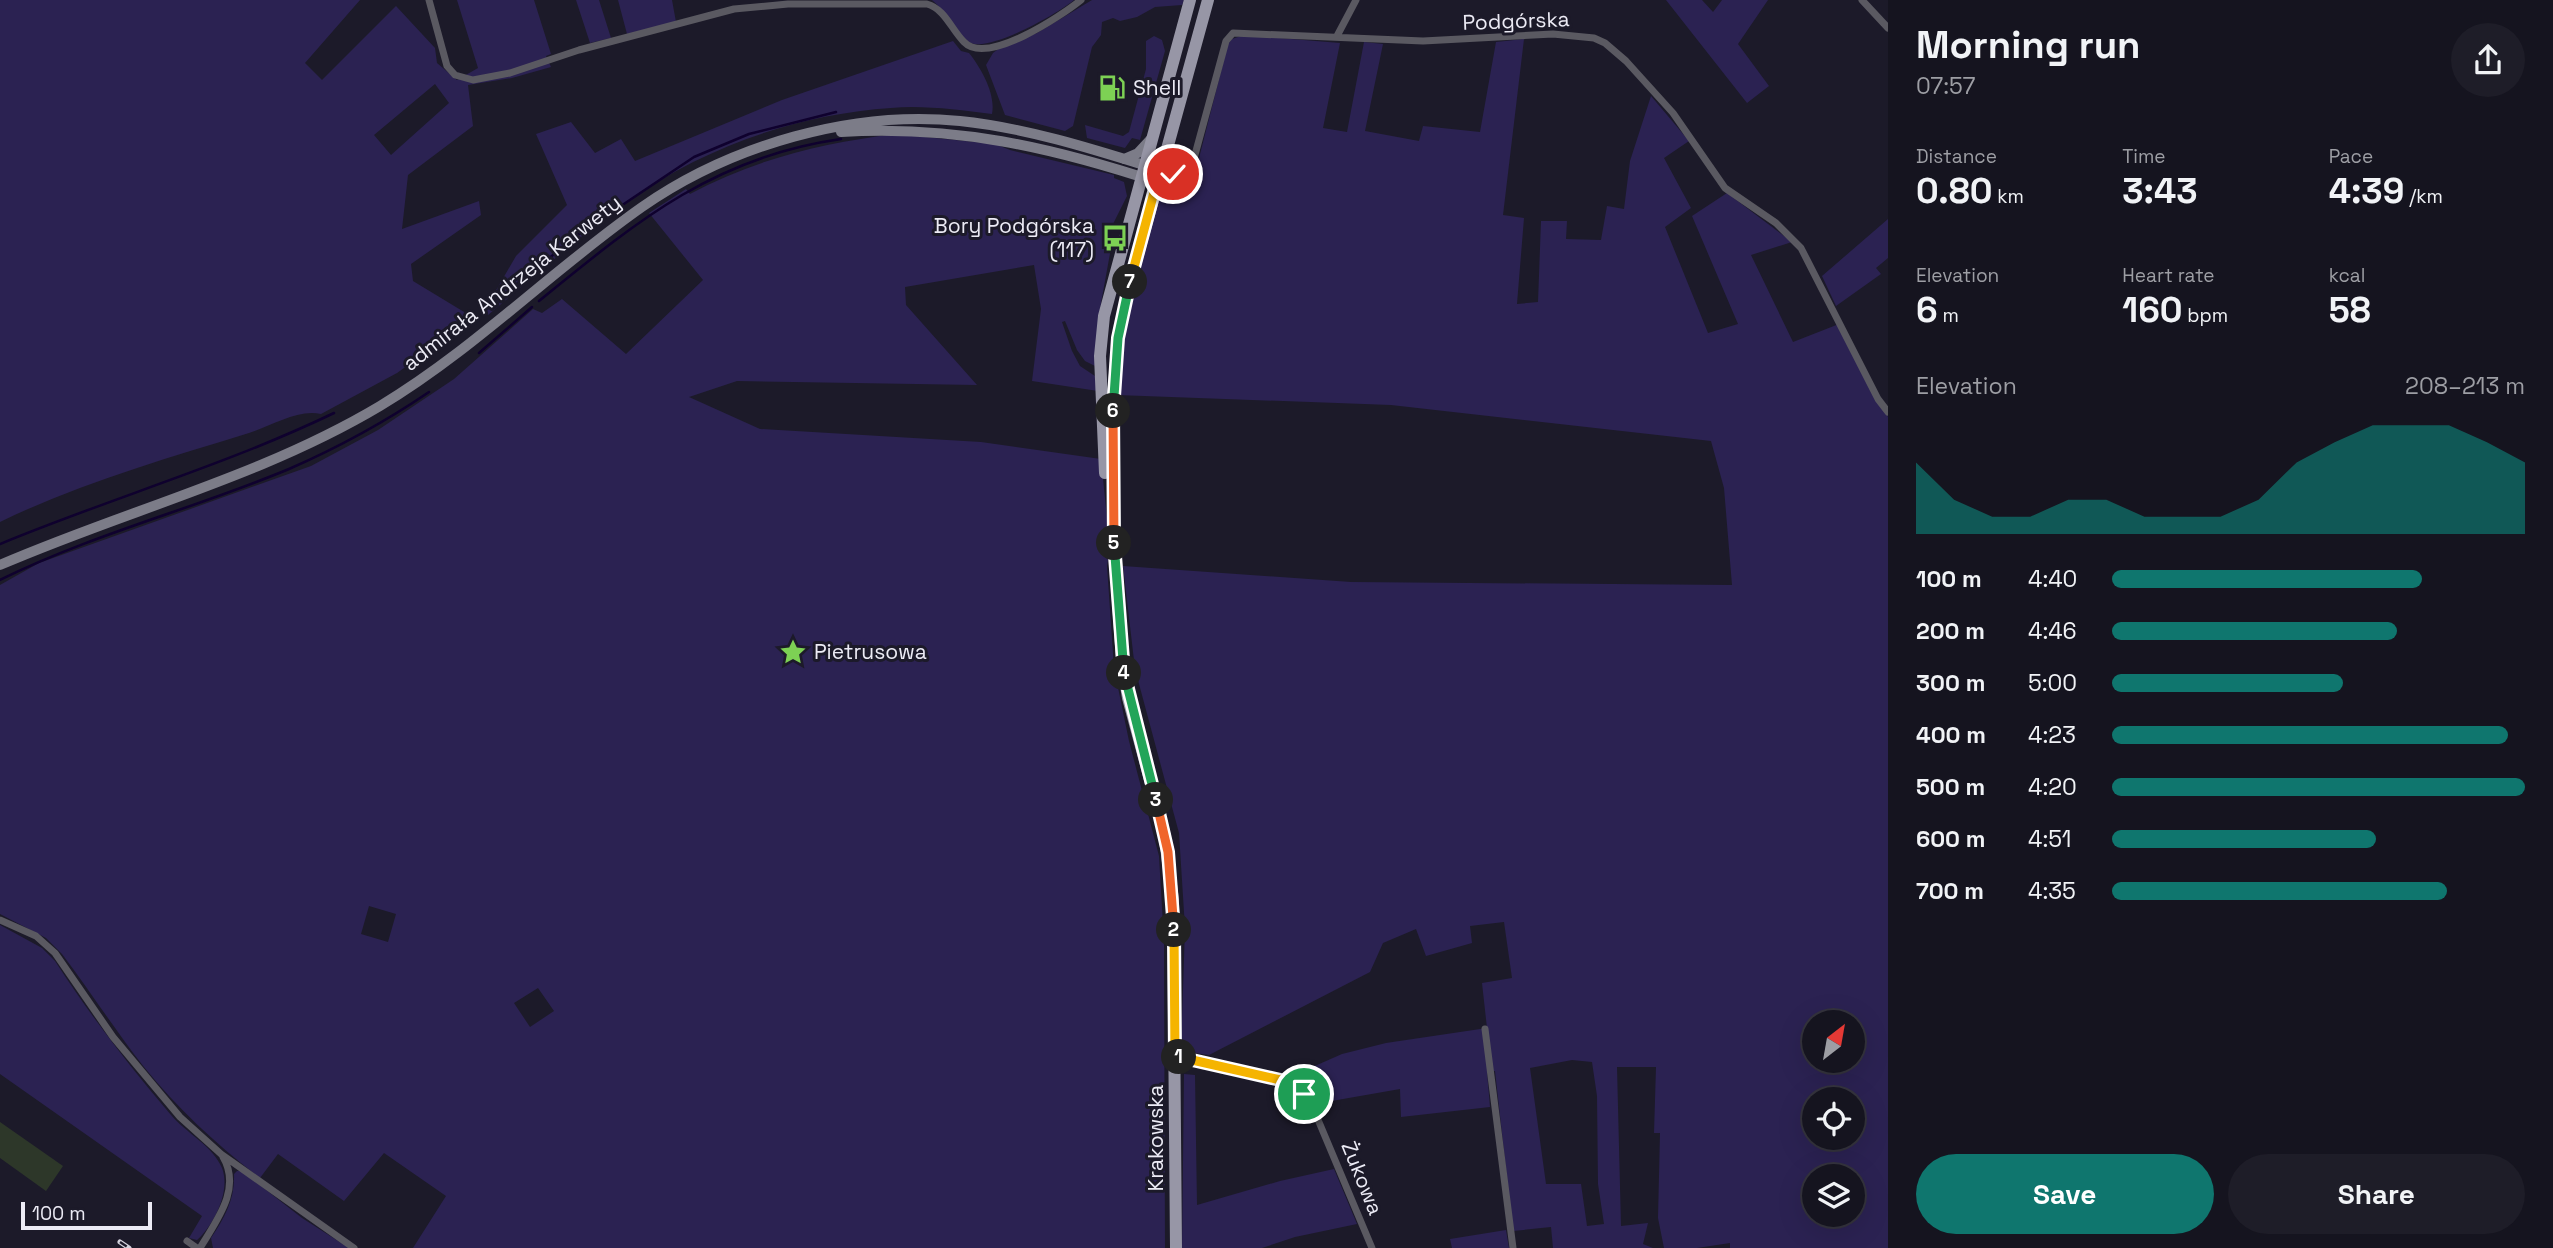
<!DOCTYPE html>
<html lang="en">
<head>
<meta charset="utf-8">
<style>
	body { margin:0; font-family:"Space Grotesk",sans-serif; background:#1e1d28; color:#f1f3f6; height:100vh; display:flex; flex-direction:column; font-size:26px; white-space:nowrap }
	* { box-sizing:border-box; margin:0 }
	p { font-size:23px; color:#9d9ea4 }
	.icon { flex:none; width:38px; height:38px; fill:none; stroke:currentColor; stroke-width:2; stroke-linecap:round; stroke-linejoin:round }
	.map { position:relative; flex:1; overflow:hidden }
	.drawer { display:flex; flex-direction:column; background:#15141f; width:665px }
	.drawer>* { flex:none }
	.needle { width:46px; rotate:31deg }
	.controls { position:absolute; left:1802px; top:1010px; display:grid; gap:14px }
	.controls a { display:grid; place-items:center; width:63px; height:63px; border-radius:50%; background:#15141f; box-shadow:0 7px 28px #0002,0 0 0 2px #34333d; font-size:35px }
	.scale { position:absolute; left:21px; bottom:18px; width:131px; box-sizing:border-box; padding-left:7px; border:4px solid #ecebf5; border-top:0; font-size:19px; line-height:24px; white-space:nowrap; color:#ecebf5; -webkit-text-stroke:5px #1c1a29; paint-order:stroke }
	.pin { position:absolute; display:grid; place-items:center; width:60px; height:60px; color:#fff; margin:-30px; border:4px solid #fff; border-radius:50%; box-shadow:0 2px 7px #0007 }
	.km { position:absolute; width:35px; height:35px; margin:-18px; border-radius:50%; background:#222; color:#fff; font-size:19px; line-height:35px; text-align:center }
	.round { display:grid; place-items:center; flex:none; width:74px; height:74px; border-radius:37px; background:#1e1d28 }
	.head { display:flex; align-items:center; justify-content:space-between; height:119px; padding:0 28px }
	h1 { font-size:38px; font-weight:800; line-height:52px }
	.figures { display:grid; grid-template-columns:repeat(3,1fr); gap:10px; height:119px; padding:7px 28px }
	.figures div { display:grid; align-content:center }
	.figures b { font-size:35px; font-weight:800 }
	.figures small { font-size:19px; font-weight:400 }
	.figures p { font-size:19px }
	.chart { height:196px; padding:14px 28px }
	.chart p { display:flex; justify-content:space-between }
	.chart svg { width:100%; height:126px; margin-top:7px; fill:#0f766e; opacity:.7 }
	.action { display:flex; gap:14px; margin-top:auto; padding:14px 28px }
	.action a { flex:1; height:80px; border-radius:42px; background:#0f766e; color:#fff; font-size:28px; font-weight:800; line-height:80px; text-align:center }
	.action a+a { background:#1e1d28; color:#f1f3f6 }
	ul { padding:0 28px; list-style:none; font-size:23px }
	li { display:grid; grid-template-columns:112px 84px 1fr; align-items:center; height:52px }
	li i { height:18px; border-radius:9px; background:#0f766e }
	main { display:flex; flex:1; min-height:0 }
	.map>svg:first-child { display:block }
	.green { fill:#2b2252; fill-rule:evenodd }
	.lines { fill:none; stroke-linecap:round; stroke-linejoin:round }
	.stream { stroke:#0f012e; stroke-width:2.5 }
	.building { fill:#2d3729 }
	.street { stroke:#5a5961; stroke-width:7 }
	.secondary { stroke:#7c7c88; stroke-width:10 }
	.primary { stroke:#9796a6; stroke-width:12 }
	.rail-casing { stroke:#d3d2dd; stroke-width:5 }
	.rail { stroke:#1c1a29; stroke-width:2.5; stroke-dasharray:8; stroke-linecap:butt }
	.split-1-casing { stroke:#fff; stroke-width:14 }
	.split-2-casing { stroke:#fff; stroke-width:14 }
	.split-3-casing { stroke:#fff; stroke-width:14 }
	.split-4-casing { stroke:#fff; stroke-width:14 }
	.split-5-casing { stroke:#fff; stroke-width:14 }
	.split-6-casing { stroke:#fff; stroke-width:14 }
	.split-7-casing { stroke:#fff; stroke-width:14 }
	.split-8-casing { stroke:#fff; stroke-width:14 }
	.split-1 { stroke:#f5b400; stroke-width:9 }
	.split-2 { stroke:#f5b400; stroke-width:9 }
	.split-3 { stroke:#f0652b; stroke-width:9 }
	.split-4 { stroke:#22a559; stroke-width:9 }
	.split-5 { stroke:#22a559; stroke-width:9 }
	.split-6 { stroke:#f0652b; stroke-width:9 }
	.split-7 { stroke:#22a559; stroke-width:9 }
	.split-8 { stroke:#f5b400; stroke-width:9 }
	.labels { text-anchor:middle; stroke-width:6; stroke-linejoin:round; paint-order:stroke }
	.street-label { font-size:21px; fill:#ecebf5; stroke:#1c1a29 }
	.poi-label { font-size:21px; fill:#ecebf5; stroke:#1c1a29; text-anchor:start }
</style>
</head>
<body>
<main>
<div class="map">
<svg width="1888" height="1248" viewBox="0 0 1888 1248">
	<rect width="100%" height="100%" fill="#1c1a29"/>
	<!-- green -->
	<path class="green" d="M0,0H360L305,63L322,80L396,6L435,48L437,63L457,80L478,68L457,0H534L551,54L546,56L551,67L512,78L468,85L473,126L408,175L402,229L479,201L481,215L411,264L413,281L474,318L397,373L321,414C297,409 272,426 249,433C165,459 80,483 0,522ZM435,84L449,103L391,155L374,135Z
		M576,0H599L611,38L590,43Z
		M618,0H672L676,22L627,34Z
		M932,0H1074C1059,13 987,54 969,42C954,32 946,11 932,0Z
		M1092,0H1184L1182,5L1155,7L1137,17L1120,21L1113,18L1102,22L1101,35L1092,47L1073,126L1065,131L1005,115L986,65L993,53L1001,47L1037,33Z
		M1666,0H1702L1713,12L1722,0H1768L1738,44L1769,86L1747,103Z
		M1244,35L1340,43L1323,128L1347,132L1364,42L1383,44L1365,131L1419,141L1423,126L1480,132L1496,42L1524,39L1503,215L1524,218L1517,304L1538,302L1541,221H1567L1566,239L1601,240L1607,206L1624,209L1630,161L1651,96L1689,141L1664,158L1691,208L1665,227L1708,333L1738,324L1692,216L1727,193L1792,242L1751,255L1793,342L1839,324L1888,417V1248H1730V1243L1697,1248H1664L1658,1218L1660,1133H1654L1656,1067H1617L1621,1226L1648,1223L1643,1244L1653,1248H1553L1551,1227L1513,1231L1495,1071L1487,1072L1490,1107L1401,1117L1400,1089L1326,1102L1312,1097L1292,1076L1342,1054L1386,1043L1487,1028L1482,983L1512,978L1504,922L1470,926L1472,943L1426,956L1416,929L1383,943L1370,972L1209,1055L1181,1051L1185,928L1179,833L1135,669L1123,566L1351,582L1732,585L1724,488L1711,441L1391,405L1117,395C1122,327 1142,262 1160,197C1174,180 1186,194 1197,166L1228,44L1232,39ZM1815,1022H1853V1060H1815ZM1572,1060L1592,1062L1597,1096L1598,1184L1604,1224L1587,1226L1581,1184H1546L1530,1068ZM1815,1099H1853V1138H1815ZM1815,1176H1853V1214H1815Z
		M1154,36L1162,40L1165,51L1140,140L1132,138L1125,148L1087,138L1085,125L1123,136L1129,132L1146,69V41Z
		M953,41L961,51L969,53C981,68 996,94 992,114C958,110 924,105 891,108C799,114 704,147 628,201C579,236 534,277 488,315L484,311L516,256L567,205L536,134L571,122L595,153L621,139L635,161L782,100Z
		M895,134L995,144L1010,150L1114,175V178L1124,182L1127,196L1109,232L1105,233L1102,245L1111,248L1101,303L1095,366L1085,361L1077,350L1065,321L1062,322L1072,351L1080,366L1098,378V391L1032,381L1041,309L1034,265L905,287L906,305L977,385L737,381L689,397L760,429L981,442L1101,459L1110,547L1107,566L1114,668L1129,741L1159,856L1164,942L1165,1248H413L446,1196L384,1153L344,1201L278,1154L260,1178C217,1145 178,1109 144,1067C115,1030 90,991 62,954L46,938L0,914V585L39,563L311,466L378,430L454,379L533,309L542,313L562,299L626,354L703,280L649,213L686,189L690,194C755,159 823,143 895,134ZM369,906L396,914L388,942L361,934ZM538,988L554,1011L530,1027L514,1003Z
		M1888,219V258L1876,268L1881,274L1836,306L1822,276Z
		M0,925L42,948L55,961C90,1015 129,1066 171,1115C186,1133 213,1146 222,1168C231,1191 214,1225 197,1240L189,1238L202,1216L0,1074Z
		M1184,1074L1195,1075L1197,1205L1280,1181L1334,1169L1357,1224L1295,1237L1262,1248H1182Z
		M237,1171H242L302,1218L349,1248H213L211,1238C225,1217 235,1199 234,1174Z
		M1506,1230L1509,1248H1452L1450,1239Z"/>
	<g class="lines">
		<!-- stream -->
		<path class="stream" d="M591,226L694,157L749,134L836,112
			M504,295L580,233
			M539,301C635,223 713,157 841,139
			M479,353L532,307
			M0,544C111,498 226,465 334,413
			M0,580C93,534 193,509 289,469C337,448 385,422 429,392"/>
	</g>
	<!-- building -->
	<path class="building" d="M0,1122L63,1166L46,1191L0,1158Z"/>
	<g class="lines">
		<!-- street -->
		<path class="street" d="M429,0L447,66L455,75L473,80L510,73L579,50L734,9L788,4H927C945,9 951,29 964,42C987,66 1061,16 1081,0
			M1862,0L1888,28
			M1337,36L1356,0
			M1160,170L1188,176
			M1157,182C1172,185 1181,186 1190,173L1226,41L1233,33L1423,41L1553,34L1594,38L1605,43L1626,61L1673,113L1725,188L1776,223L1801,248L1878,399L1888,412
			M0,920L36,936L55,953L113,1037L180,1117L221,1154L354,1248
			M1485,1029L1513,1248
			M1175,1057L1271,1077L1298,1088L1311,1103L1372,1248
			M187,1241L197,1248
			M200,1248C216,1221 242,1189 223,1157"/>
		<!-- secondary -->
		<path class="secondary" d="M841,132C954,125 1051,147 1157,182
			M1124,159L1138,153L1151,139
			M0,565C127,510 261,477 380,406C475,349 552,270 642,207C731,145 852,110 960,121C1028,128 1096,150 1160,170"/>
		<!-- primary -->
		<path class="primary" d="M1105,473L1100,356L1104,316L1190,0
			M1176,1248L1173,900L1164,832L1128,698L1122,660L1113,529V397L1118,338L1129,287L1208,0"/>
		<!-- rail casing -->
		<g class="rail-casing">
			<path id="rail" d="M120,1242L129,1248"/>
		</g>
		<!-- rail -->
		<use href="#rail" class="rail"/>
	</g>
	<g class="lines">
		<!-- split-1 casing -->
		<g class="split-1-casing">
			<path id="split-1" d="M1179,1057L1285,1081L1304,1094"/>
		</g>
		<!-- split-2 casing -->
		<g class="split-2-casing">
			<path id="split-2" d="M1174,930L1175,1057H1179"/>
		</g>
		<!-- split-3 casing -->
		<g class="split-3-casing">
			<path id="split-3" d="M1156,800L1168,852L1174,930"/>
		</g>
		<!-- split-4 casing -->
		<g class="split-4-casing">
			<path id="split-4" d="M1124,673L1156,800"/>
		</g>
		<!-- split-5 casing -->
		<g class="split-5-casing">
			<path id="split-5" d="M1114,543L1124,673"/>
		</g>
		<!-- split-6 casing -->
		<g class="split-6-casing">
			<path id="split-6" d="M1113,411L1114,543"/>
		</g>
		<!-- split-7 casing -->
		<g class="split-7-casing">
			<path id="split-7" d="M1113,411L1118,338L1130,282"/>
		</g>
		<!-- split-8 casing -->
		<g class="split-8-casing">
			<path id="split-8" d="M1130,282L1160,170L1173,174"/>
		</g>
		<!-- split-1 -->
		<use href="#split-1" class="split-1"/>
		<!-- split-2 -->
		<use href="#split-2" class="split-2"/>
		<!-- split-3 -->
		<use href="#split-3" class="split-3"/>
		<!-- split-4 -->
		<use href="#split-4" class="split-4"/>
		<!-- split-5 -->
		<use href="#split-5" class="split-5"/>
		<!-- split-6 -->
		<use href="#split-6" class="split-6"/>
		<!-- split-7 -->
		<use href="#split-7" class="split-7"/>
		<!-- split-8 -->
		<use href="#split-8" class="split-8"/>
	</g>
	<!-- icons -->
	<defs>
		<g id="fuel-bare" transform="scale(2.1)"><path d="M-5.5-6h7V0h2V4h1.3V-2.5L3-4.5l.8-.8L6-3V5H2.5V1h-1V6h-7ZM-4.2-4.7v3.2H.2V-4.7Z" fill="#7dd154" stroke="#1c1a29" stroke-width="2.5" paint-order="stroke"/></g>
		<g id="bus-bare" transform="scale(2.1)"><path d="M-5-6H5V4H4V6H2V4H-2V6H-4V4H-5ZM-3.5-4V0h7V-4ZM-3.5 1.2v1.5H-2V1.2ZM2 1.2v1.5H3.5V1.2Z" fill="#7dd154" stroke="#1c1a29" stroke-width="2.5" paint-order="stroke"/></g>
		<g id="sight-bare" transform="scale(2.1)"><path d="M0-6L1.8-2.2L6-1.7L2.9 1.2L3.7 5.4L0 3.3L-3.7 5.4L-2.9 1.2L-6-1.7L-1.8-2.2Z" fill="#7dd154" stroke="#1c1a29" stroke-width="2.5" paint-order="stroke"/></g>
	</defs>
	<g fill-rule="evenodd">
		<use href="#fuel-bare" x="1112" y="88"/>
		<use href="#bus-bare" x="1115" y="238"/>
		<use href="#sight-bare" x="793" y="652"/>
	</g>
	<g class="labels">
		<!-- street labels -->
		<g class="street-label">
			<text transform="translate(1516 21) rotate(-2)" y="7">Podgórska</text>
			<text transform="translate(512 283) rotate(-38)" y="7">admirała Andrzeja Karwety</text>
			<text transform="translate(1156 1138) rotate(-90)" y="7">Krakowska</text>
			<text transform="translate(1362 1178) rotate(68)" y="7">Żukowa</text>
		</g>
		<!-- poi labels -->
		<g class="poi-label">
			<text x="1133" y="95">Shell</text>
			<text x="1094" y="233" text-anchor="end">Bory Podgórska<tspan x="1094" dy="24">(117)</tspan></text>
			<text x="814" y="659">Pietrusowa</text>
		</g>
	</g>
</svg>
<div class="controls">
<a><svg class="needle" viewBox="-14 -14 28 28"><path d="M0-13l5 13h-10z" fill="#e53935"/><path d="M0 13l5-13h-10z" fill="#9d9ea4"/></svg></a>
<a><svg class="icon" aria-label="locate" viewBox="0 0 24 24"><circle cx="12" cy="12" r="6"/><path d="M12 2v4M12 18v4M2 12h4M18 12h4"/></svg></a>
<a><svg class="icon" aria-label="layers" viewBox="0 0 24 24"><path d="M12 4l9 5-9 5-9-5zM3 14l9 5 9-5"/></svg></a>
</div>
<div class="scale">100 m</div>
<div class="pin" style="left:1304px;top:1094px;background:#1e9e55"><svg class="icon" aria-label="arrive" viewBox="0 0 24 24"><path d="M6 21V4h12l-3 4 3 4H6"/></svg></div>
<div class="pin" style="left:1173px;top:174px;background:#d93025"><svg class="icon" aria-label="check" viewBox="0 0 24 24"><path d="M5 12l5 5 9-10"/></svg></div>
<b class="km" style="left:1179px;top:1057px">1</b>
<b class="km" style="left:1174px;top:930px">2</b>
<b class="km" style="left:1156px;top:800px">3</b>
<b class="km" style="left:1124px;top:673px">4</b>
<b class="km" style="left:1114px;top:543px">5</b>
<b class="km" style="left:1113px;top:411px">6</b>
<b class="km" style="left:1130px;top:282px">7</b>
</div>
<section class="drawer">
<div class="head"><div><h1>Morning run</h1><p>07:57</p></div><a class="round"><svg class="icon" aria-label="share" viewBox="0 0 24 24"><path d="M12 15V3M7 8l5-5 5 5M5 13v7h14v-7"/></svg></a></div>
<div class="figures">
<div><p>Distance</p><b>0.80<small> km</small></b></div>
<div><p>Time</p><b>3:43</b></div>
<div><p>Pace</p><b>4:39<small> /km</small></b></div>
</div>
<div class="figures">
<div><p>Elevation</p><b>6<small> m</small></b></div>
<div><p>Heart rate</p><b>160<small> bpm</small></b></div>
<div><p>kcal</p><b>58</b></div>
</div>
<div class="chart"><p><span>Elevation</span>208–213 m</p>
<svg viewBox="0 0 160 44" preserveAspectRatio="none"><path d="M0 44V19L10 32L20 38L30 38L40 32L50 32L60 38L70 38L80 38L90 32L100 19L110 12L120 6L130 6L140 6L150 12L160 19V44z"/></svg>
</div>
<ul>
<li><b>100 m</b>4:40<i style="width:75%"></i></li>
<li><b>200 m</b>4:46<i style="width:69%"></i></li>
<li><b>300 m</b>5:00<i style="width:56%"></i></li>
<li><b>400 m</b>4:23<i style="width:96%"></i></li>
<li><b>500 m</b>4:20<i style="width:100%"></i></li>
<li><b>600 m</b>4:51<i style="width:64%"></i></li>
<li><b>700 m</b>4:35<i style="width:81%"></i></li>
</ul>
<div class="action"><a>Save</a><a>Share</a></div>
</section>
</main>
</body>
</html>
